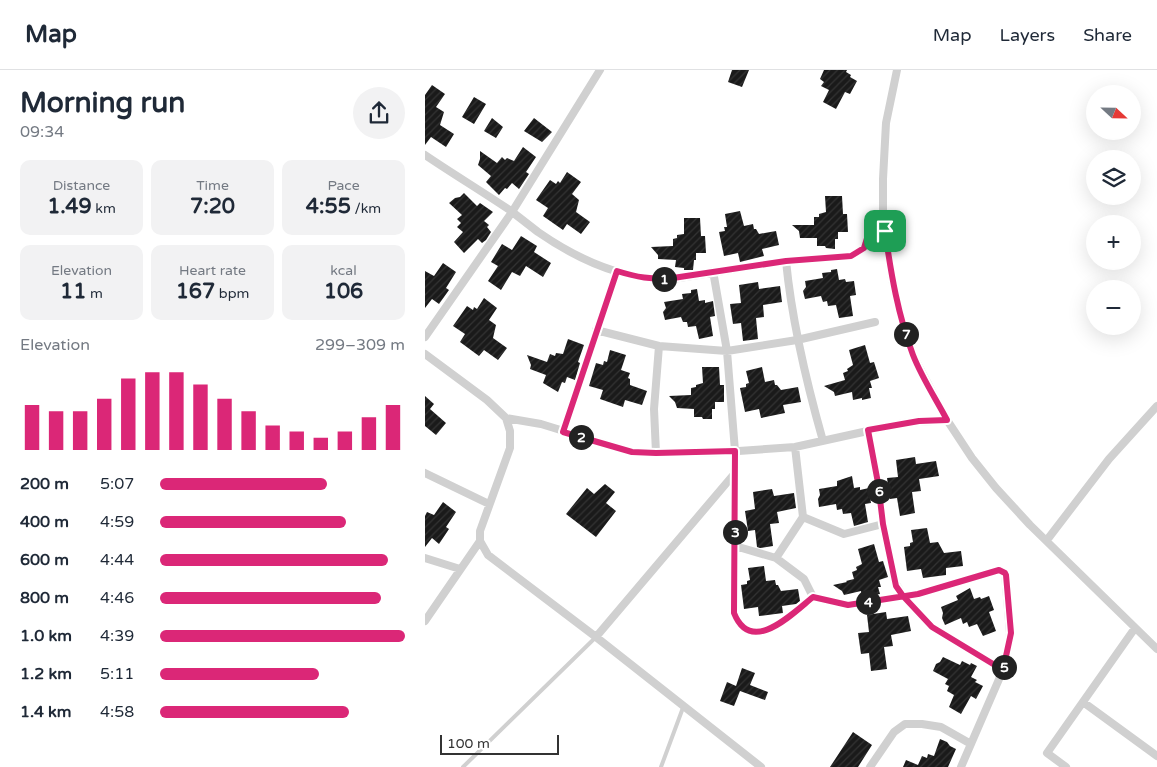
<!DOCTYPE html>
<html lang="en">
<head>
<meta charset="utf-8">
<style>
	body { margin:0; font-family:"Varela Round",sans-serif; background:#f2f2f3; color:#1f2937; height:100vh; display:flex; flex-direction:column; font-size:19px; white-space:nowrap }
	* { box-sizing:border-box; margin:0 }
	p { font-size:16px; color:#747a83 }
	.icon { flex:none; width:28px; height:28px; fill:none; stroke:currentColor; stroke-width:2; stroke-linecap:round; stroke-linejoin:round }
	.map { position:relative; flex:1; overflow:hidden }
	.details { display:flex; flex-direction:column; background:#fff; width:425px }
	.details>* { flex:none }
	.needle { width:32px; rotate:112deg }
	.buttons { position:absolute; left:661px; top:15px; display:grid; gap:10px }
	.buttons a { display:grid; place-items:center; width:55px; height:55px; border-radius:50%; background:#fff; box-shadow:0 5px 20px #0002; font-size:25px }
	.scale { position:absolute; left:15px; bottom:12px; width:119px; box-sizing:border-box; padding-left:5px; border:2px solid #333; border-top:0; font-size:14px; line-height:18px; white-space:nowrap; color:#333; -webkit-text-stroke:4px #fff; paint-order:stroke }
	.pin { position:absolute; display:grid; place-items:center; width:42px; height:42px; color:#fff; margin:-21px; border-radius:10px; box-shadow:0 2px 8px #0006 }
	.km { position:absolute; width:25px; height:25px; margin:-12px; border-radius:50%; background:#222; color:#fff; font-size:14px; line-height:25px; text-align:center }
	.round { display:grid; place-items:center; flex:none; width:52px; height:52px; border-radius:26px; background:#f2f2f3 }
	.head { display:flex; align-items:center; justify-content:space-between; height:85px; padding:0 20px }
	h1 { font-size:28px; font-weight:700; line-height:38px }
	.metrics { display:grid; grid-template-columns:repeat(3,1fr); gap:8px; height:85px; padding:5px 20px }
	.metrics div { display:grid; align-content:center; border-radius:10px; background:#f2f2f3; text-align:center }
	.metrics b { font-size:21px; font-weight:700 }
	.metrics small { font-size:14px; font-weight:400 }
	.metrics p { font-size:14px }
	.chart { height:140px; padding:10px 20px }
	.chart p { display:flex; justify-content:space-between }
	.chart svg { width:100%; height:90px; margin-top:5px; stroke:#db2777; stroke-width:6 }
	ul { padding:0 20px; list-style:none; font-size:16px }
	li { display:grid; grid-template-columns:80px 60px 1fr; align-items:center; height:38px }
	li i { height:12px; border-radius:6px; background:#db2777 }
	header { display:flex; align-items:center; gap:30px; box-sizing:border-box; height:70px; padding:0 25px; background:#fff; border-bottom:1px solid #e0e1e3 }
	header strong { font-size:24px }
	nav { display:flex; gap:28px; margin-inline-start:auto; font-size:18px }
	main { display:flex; flex:1; min-height:0 }
	.map>svg:first-child { display:block }
	.building { fill:url(#building-hatch) }
	.lines { fill:none; stroke-linecap:round; stroke-linejoin:round }
	.lane { stroke:#d0d0d0; stroke-width:4 }
	.street { stroke:#d0d0d0; stroke-width:8 }
	.route-casing { stroke:#fff; stroke-width:10 }
	.route { stroke:#db2777; stroke-width:6 }
</style>
</head>
<body>
<header>
<strong>Map</strong>
<nav><a>Map</a><a>Layers</a><a>Share</a></nav>
</header>
<main>
<section class="details">
<div class="head"><div><h1>Morning run</h1><p>09:34</p></div><a class="round"><svg class="icon" aria-label="share" viewBox="0 0 24 24"><path d="M12 15V3M7 8l5-5 5 5M5 13v7h14v-7"/></svg></a></div>
<div class="metrics">
<div><p>Distance</p><b>1.49<small> km</small></b></div>
<div><p>Time</p><b>7:20</b></div>
<div><p>Pace</p><b>4:55<small> /km</small></b></div>
</div>
<div class="metrics">
<div><p>Elevation</p><b>11<small> m</small></b></div>
<div><p>Heart rate</p><b>167<small> bpm</small></b></div>
<div><p>kcal</p><b>106</b></div>
</div>
<div class="chart"><p><span>Elevation</span>299–309 m</p>
<svg viewBox="0 0 160 44" preserveAspectRatio="none"><path d="M5 44V22M15 44V25M25 44V25M35 44V19M45 44V9M55 44V6M65 44V6M75 44V12M85 44V19M95 44V25M105 44V32M115 44V35M125 44V38M135 44V35M145 44V28M155 44V22"/></svg>
</div>
<ul>
<li><b>200 m</b>5:07<i style="width:68%"></i></li>
<li><b>400 m</b>4:59<i style="width:76%"></i></li>
<li><b>600 m</b>4:44<i style="width:93%"></i></li>
<li><b>800 m</b>4:46<i style="width:90%"></i></li>
<li><b>1.0 km</b>4:39<i style="width:100%"></i></li>
<li><b>1.2 km</b>5:11<i style="width:65%"></i></li>
<li><b>1.4 km</b>4:58<i style="width:77%"></i></li>
</ul>
</section>
<div class="map">
<svg width="732" height="697" viewBox="0 0 732 697">
	<defs>
		<pattern id="building-hatch" width="6" height="6" patternUnits="userSpaceOnUse" patternTransform="scale(1.25)"><rect width="6" height="6" fill="#1a1a1a"/><path d="M-1 1l2-2M0 6l6-6M5 7l2-2" fill="none" stroke="#333"/></pattern>
	</defs>
	<rect width="100%" height="100%" fill="#fff"/>
	<!-- building -->
	<path class="building" d="M307,0H324L317,17L303,12Z
		M399,0H422L421,2L426,5L425,7L432,11L425,24L420,22L411,39L398,32L404,20L396,16L399,12L395,9Z
		M7,15L20,24L11,37L19,42L15,55L29,64L21,77L6,67L0,75V25Z
		M49,27L61,34L49,54L37,47Z
		M67,48L78,57L71,68L59,61Z
		M109,48L127,62L117,72L99,61Z
		M98,77L111,87L101,102L104,104L94,119L87,113L82,119L80,118L74,125L61,112L66,106L53,95L55,89V81L72,93L77,87L80,90L82,88L89,91Z
		M142,102L156,112L147,124L154,130L151,142L165,152L156,164L142,154L138,160L118,146L123,138L111,130L125,110L131,114L133,111L135,113Z
		M39,123L52,136L55,133L68,142L59,151L64,155L62,157L66,162L61,170L57,173L53,169L39,183L29,172L38,162L32,157L36,153L32,149L37,145L24,133L30,128L35,127Z
		M400,126H417L418,144H422L423,162H413V169H410V179L401,178L400,176H392V168H375L374,161L367,155H389V147H394V144L401,142Z
		M315,141L319,156L328,154L329,159H331L334,164L351,161L354,175L337,179L339,186L315,192L313,183L299,186L294,162L300,161L299,157H302L300,144Z
		M259,148H275L276,166H280L281,183H271V190H269L268,200H259V198L250,197L251,190L233,189V185L226,177L248,176V169L252,168V165L259,164Z
		M96,166L112,176L109,182L126,193L118,207L101,196L95,206L87,202L76,220L63,211L73,196L66,192L77,174L87,180Z
		M18,193L31,202L21,218L24,220L14,234L7,229L0,238V201L9,206Z
		M412,199L414,210L420,209L421,212L429,211L431,225L425,226L428,246L414,248L411,235L403,236L402,231L398,232L396,226L380,229L378,221L381,217L380,211L398,208L397,203L406,202V200Z
		M333,212L334,219L355,216L357,232L338,235L339,247L331,248L333,269L318,271L316,253L308,254L305,234L316,233L314,215Z
		M272,219L274,231L280,230V233L288,231L290,246L285,247L288,266L274,269L271,256L263,257L262,252H258L256,247L240,250L238,242L241,238L239,232L258,229L257,224L266,223V220Z
		M59,228L72,238L64,250L71,255L68,268L82,278L73,290L59,280L54,286L35,272L40,264L28,256L42,236L48,240L49,237L52,239Z
		M143,269L159,275L153,292L155,293L150,310L142,307L140,313L137,312L133,322L118,313L121,305L105,299L106,295L102,285L122,292L125,284L130,286L131,283L138,284Z
		M440,275L445,293L449,292L454,308L445,311L447,318H444L446,328L437,330V328L428,330L427,322L410,326L409,322L399,316L420,310L418,303L423,301L422,299L428,295L424,280Z
		M185,280L201,285L196,300L205,303L203,308L205,309V315L222,321L217,335L200,330L198,337L175,329L178,320L164,316L171,293L178,295L179,291L182,292Z
		M277,297H294L295,315H299V332H290V339H287V349H278L277,347H269V339L252,338L250,332L244,326L266,325V318L271,317V315L278,313Z
		M337,297L340,312L349,310L350,315H352L356,320L373,317L376,332L358,335L360,343L336,348L334,339L320,342L315,318L321,317V314L324,313L321,301Z
		M0,326L9,334L5,339L21,353L11,365L0,356Z
		M490,387L491,394L511,391L514,406L494,409L496,421L487,422L490,443L475,446L472,428L465,429L462,408L473,407L471,390Z
		M427,406L429,418L435,417V420L444,418L446,433L440,434L443,452L429,456L426,443L418,444L417,439L412,440L411,434L394,437L393,429L395,425L394,419L412,416V411Z
		M180,414L190,422L181,433L191,441L171,467L141,444L162,418L169,424Z
		M347,419L349,426L369,423L371,438L352,442L354,453L345,454L348,476L335,478L332,477L330,460L323,461L320,441L330,439L328,422Z
		M18,432L31,442L21,457L24,459L14,474L7,468L0,477V446L2,442L9,445Z
		M502,458L505,473L513,472L519,483L536,481L538,496L521,498V505L498,508L496,499L482,501L479,477L485,476V473L488,472L486,460Z
		M449,474L454,492L458,491L463,507L454,510L456,517H453L455,524L437,527L436,521L419,525L417,521L408,515L422,512L421,511L429,509L427,502L432,500L431,497L437,494L433,479Z
		M339,496L341,511L350,510L351,515H353L356,521L373,519L375,531L371,534L357,536L358,543L334,546L333,537L319,539L316,515L322,514V511L325,510L323,498Z
		M545,518L549,529L555,527L556,529L564,526L569,540L564,542L571,561L558,566L552,554L544,557L542,552L538,554L536,548L520,555L517,548L518,543L516,537L533,530L531,526Z
		M461,542L462,549L483,546L486,561L466,565L468,576L459,577L462,599L446,601L444,583L436,584L433,563L444,562L442,545Z
		M518,587L535,595L537,591L545,595L546,593L552,596L546,607L552,610L550,612L558,616L551,629L546,626L536,644L524,637L529,625L522,621L524,616L520,614L523,609L508,601L511,594L515,592Z
		M317,598L330,603L325,615L343,622L340,630L315,621L309,636L295,631L302,612L311,616Z
		M428,662L447,675L433,697H405Z
		M515,669L522,672L525,676L531,679L523,697H478L481,690L493,695L497,686L502,688L503,684L509,686Z"/>
	<g class="lines">
		<!-- lane -->
		<path class="lane" d="M38,697L171,567
			M236,697L259,635"/>
		<!-- street -->
		<path class="street" d="M472,0L461,53L458,109V141L467,209L476,247L489,287L522,350L547,388L571,418L605,455L732,579
			M0,85C28,104 58,122 86,141C95,148 104,155 113,162C152,189 200,211 248,209L361,191L426,186L439,178L444,162L460,161
			M361,191C367,253 381,311 398,371
			M288,201L302,281L310,381L309,543C326,586 368,544 388,527
			M171,260L234,276L302,281L372,270L450,252
			M0,267L87,142L175,0
			M0,284L62,330L81,348L85,361V378L55,461V471L63,485L171,567L336,697
			M81,348L116,354L207,382L231,383L299,382L370,377L479,353L522,350
			M138,362L192,201
			M370,377L378,447L419,464L458,454L453,413L443,361
			M231,383L229,339L234,276
			M0,403L64,434
			M378,447L351,488L379,509L388,527L423,535L493,524L573,500L580,503L585,563L584,575L578,600L536,697
			M458,454L470,512L478,526L507,557L578,600
			M622,470L684,389L732,336
			M310,476L351,488
			M0,488L35,499
			M0,551L55,471
			M171,567L310,403
			M658,632L732,686
			M445,697L469,662L480,654H497L516,657L546,674
			M641,697L622,683L710,558"/>
	</g>
	<g class="lines">
		<!-- route casing -->
		<g class="route-casing">
			<path id="route" d="M460,161L444,162L439,178L426,186L361,191L248,208C227,210 211,207 192,201L138,362L207,382L231,383L310,381L309,543C326,586 367,544 388,527L423,535L493,524L574,500L580,503L581,505L586,563L578,600L507,557L478,526L471,516L458,454L453,413L443,360L494,351L522,350C511,329 497,308 488,285C473,245 466,204 460,161"/>
		</g>
		<!-- route -->
		<use href="#route" class="route"/>
	</g>
</svg>
<div class="buttons">
<a><svg class="needle" viewBox="-14 -14 28 28"><path d="M0-13l5 13h-10z" fill="#e53935"/><path d="M0 13l5-13h-10z" fill="#747a83"/></svg></a>
<a><svg class="icon" aria-label="layers" viewBox="0 0 24 24"><path d="M12 4l9 5-9 5-9-5zM3 14l9 5 9-5"/></svg></a>
<a>+</a>
<a>−</a>
</div>
<div class="scale">100 m</div>
<div class="pin" style="left:460px;top:161px;background:#1e9e55"><svg class="icon" aria-label="arrive" viewBox="0 0 24 24"><path d="M6 21V4h12l-3 4 3 4H6"/></svg></div>
<b class="km" style="left:239px;top:209px">1</b>
<b class="km" style="left:156px;top:367px">2</b>
<b class="km" style="left:310px;top:462px">3</b>
<b class="km" style="left:443px;top:532px">4</b>
<b class="km" style="left:579px;top:597px">5</b>
<b class="km" style="left:454px;top:421px">6</b>
<b class="km" style="left:481px;top:264px">7</b>
</div>
</main>
</body>
</html>
